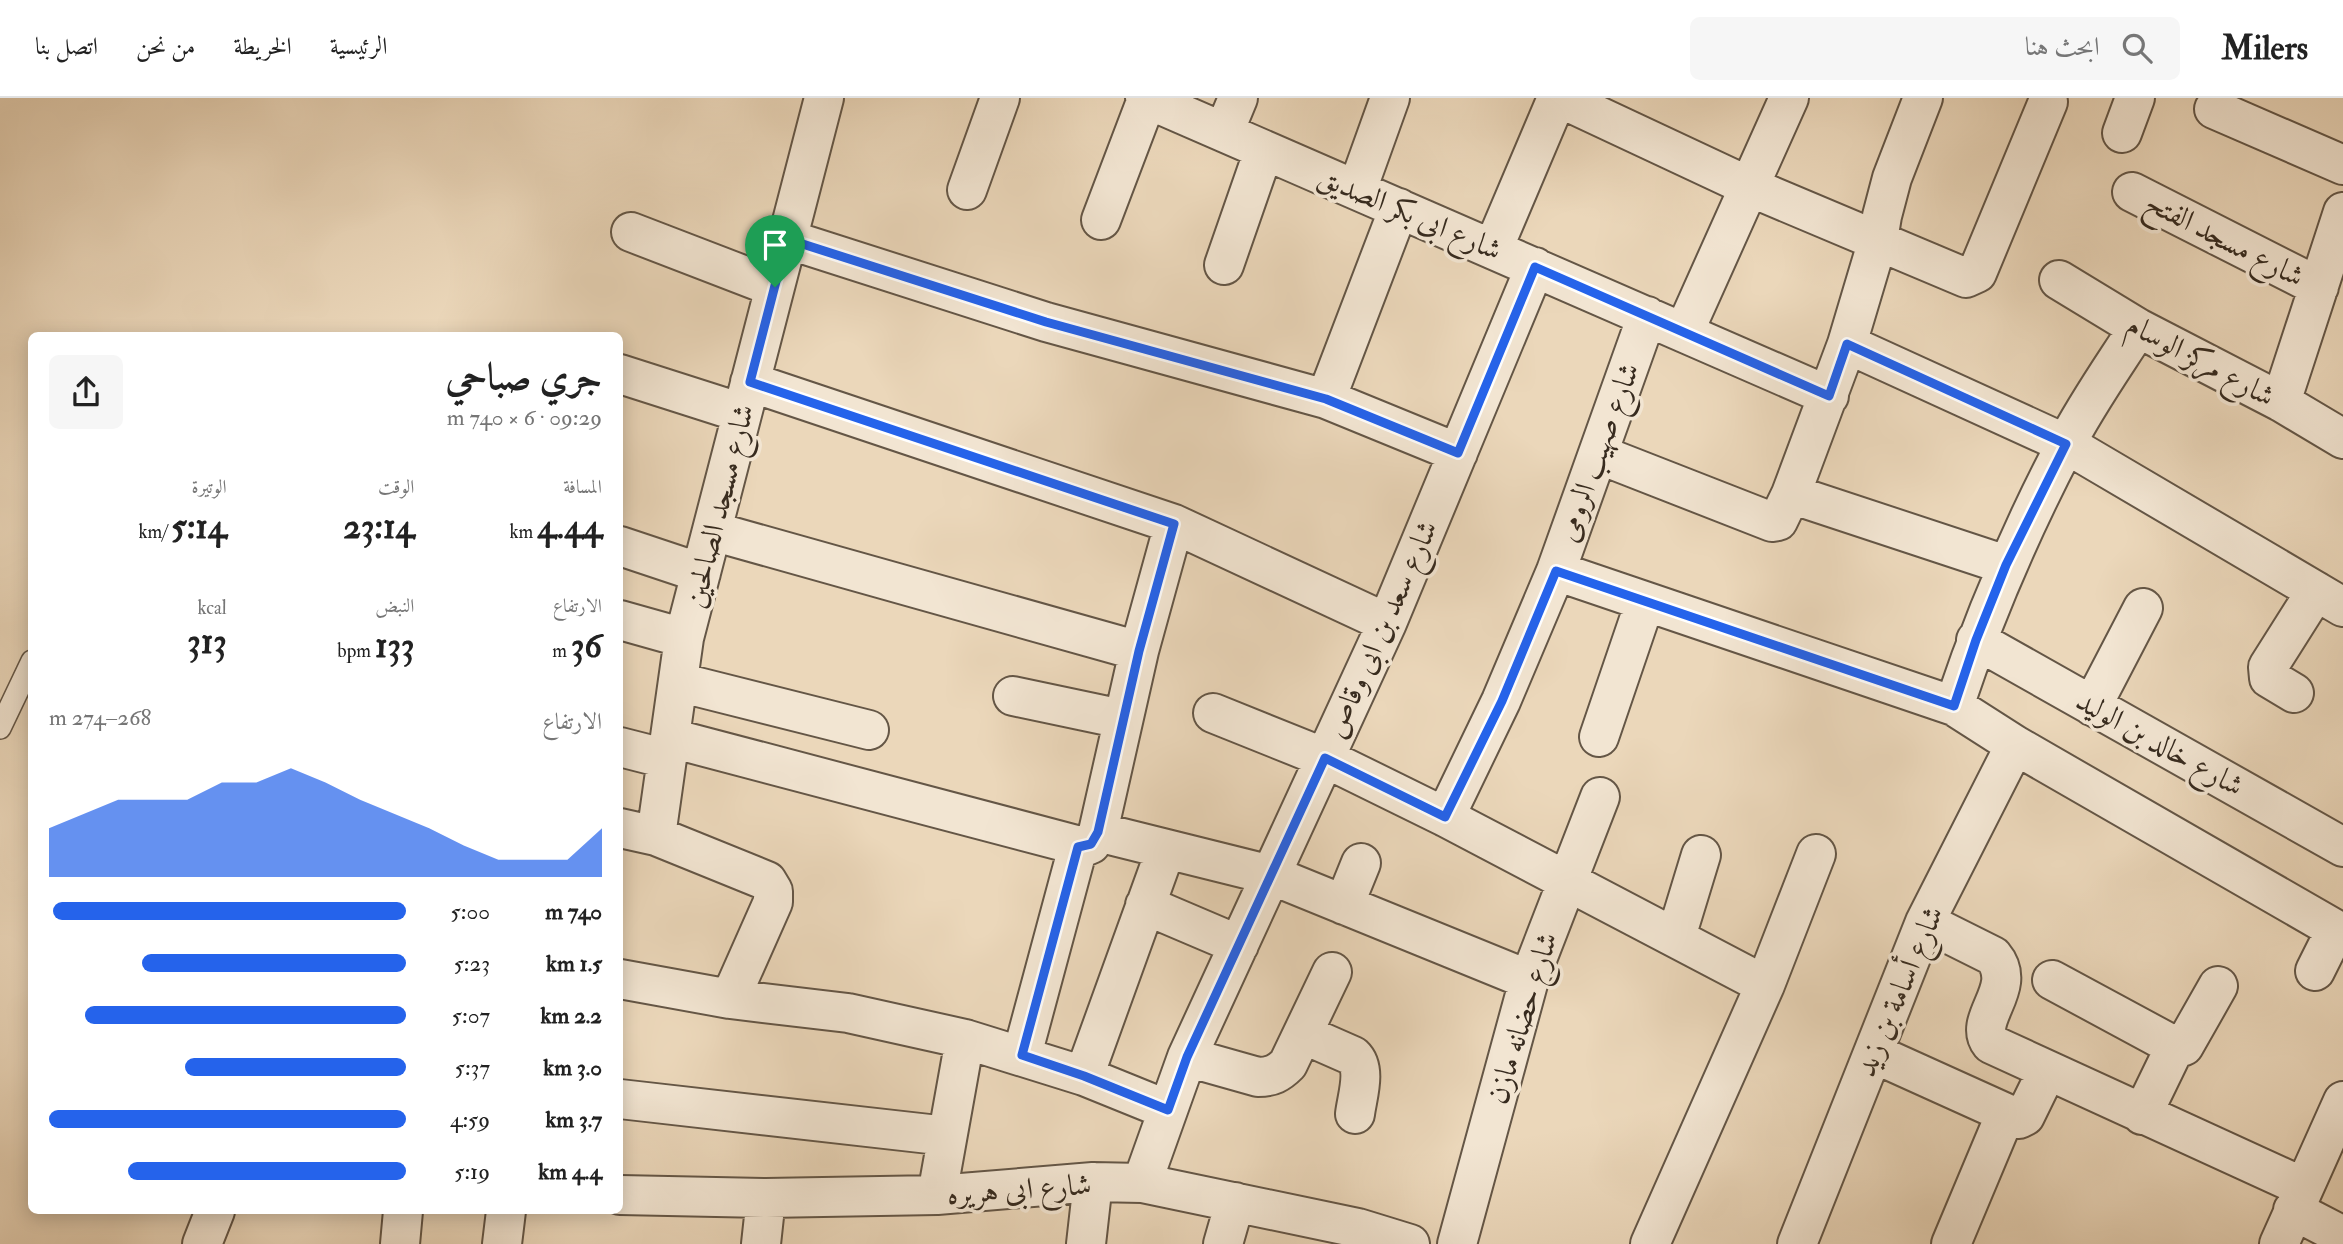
<!DOCTYPE html>
<html lang="ar">
<head>
<meta charset="utf-8">
<style>
	body { margin:0; font-family:"IM FELL Double Pica",Amiri,serif; background:#f6f6f6; color:#222; direction:rtl; height:100vh; display:flex; flex-direction:column; font-size:26px; white-space:nowrap }
	* { box-sizing:border-box; margin:0 }
	p { font-size:23px; color:#767676 }
	.icon { flex:none; width:38px; height:38px; fill:none; stroke:currentColor; stroke-width:2; stroke-linecap:round; stroke-linejoin:round }
	.map { position:relative; flex:1; overflow:hidden; direction:ltr }
	.drawer { position:absolute; left:28px; top:234px; width:595px; height:882px; display:flex; flex-direction:column; background:#fff; border-radius:10px; box-shadow:0 4px 18px #0003; direction:rtl }
	.drawer>* { flex:none }
	.pin { position:absolute; display:grid; place-items:center; width:60px; height:60px; color:#fff; margin:-72px -30px; border-radius:50% 50% 50% 0; rotate:-45deg; box-shadow:0 0 7px #0007 }
	.pin .icon { rotate:45deg }
	.round { display:grid; place-items:center; flex:none; width:74px; height:74px; border-radius:10px; background:#f6f6f6 }
	.summary { display:flex; align-items:center; justify-content:space-between; height:119px; padding:0 21px }
	h1 { font-size:38px; font-weight:800; line-height:52px }
	.metrics { display:grid; grid-template-columns:repeat(3,1fr); gap:10px; height:119px; padding:7px 21px }
	.metrics div { display:grid; align-content:center }
	.metrics b { font-size:35px; font-weight:800 }
	.metrics small { font-size:19px; font-weight:400 }
	.metrics p { font-size:19px }
	.chart { height:196px; padding:14px 21px }
	.chart p { display:flex; justify-content:space-between }
	.chart svg { width:100%; height:126px; margin-top:7px; fill:#2563eb; opacity:.7 }
	ul { padding:0 21px; list-style:none; font-size:23px }
	li { display:grid; grid-template-columns:112px 84px 1fr; align-items:center; height:52px }
	li i { height:18px; border-radius:9px; background:#2563eb }
	header { display:flex; align-items:center; gap:42px; box-sizing:border-box; height:98px; padding:0 35px; background:#fff; border-bottom:2px solid #e0e0e0 }
	header strong { font-size:33px }
	nav { display:flex; gap:38px; margin-inline-start:auto; font-size:24px }
	.search { width:490px; height:63px; background:#f6f6f6; display:flex; align-items:center; gap:18px; box-sizing:border-box; padding:0 24px; border-radius:10px; color:#767676; font-size:26px }
	.map>svg:first-child { display:block }
	.lines { fill:none; stroke-linecap:round; stroke-linejoin:round }
	.service-casing { stroke:#645646; stroke-width:24 }
	.minor-casing { stroke:#645646; stroke-width:42 }
	.service { stroke:#f2e5d2; stroke-width:21 }
	.minor { stroke:#f2e5d2; stroke-width:38 }
	.route-casing { stroke:#fff; stroke-width:14 }
	.route { stroke:#2563eb; stroke-width:9 }
	.labels { text-anchor:middle; stroke-width:7; stroke-linejoin:round; paint-order:stroke }
	.street-label { font-size:30px; fill:#372b1f; stroke:#f2e5d2 }
</style>
</head>
<body>
<header>
<strong>Milers</strong>
<div class="search"><svg class="icon" aria-label="search" viewBox="0 0 24 24"><circle cx="10" cy="10" r="6"/><path d="M15 15l6 6"/></svg>ابحث هنا</div>
<nav><a>الرئيسية</a><a>الخريطة</a><a>من نحن</a><a>اتصل بنا</a></nav>
</header>
<div class="map">
<svg width="2343" height="1146" viewBox="0 0 2343 1146">
	<rect width="100%" height="100%" fill="#ebd7ba"/>
	<filter id="stains"><feTurbulence type="fractalNoise" baseFrequency=".00286" numOctaves="4"/><feColorMatrix values="0 0 0 0 .2 0 0 0 0 .09 0 0 0 0 .02 0 0 0 .5 -.17"/></filter>
	<radialGradient id="worn" r=".72"><stop offset=".6" stop-color="#630" stop-opacity="0"/><stop offset="1" stop-color="#630" stop-opacity=".3"/></radialGradient>
	<g class="lines">
		<!-- service casing -->
		<g class="service-casing">
			<path id="service" d="M0,630L32,563"/>
		</g>
		<!-- minor casing -->
		<g class="minor-casing">
			<path id="minor" d="M1145,0L1829,298
				M1560,0L1750,89L1966,180L1977,175L2048,4
				M2214,11L2343,67
				M1224,34L1238,0
				M2122,35L2135,0
				M967,92L1000,0
				M1357,92L1390,0
				M2132,94L2319,189
				M1101,122L1147,1
				M631,134L774,189
				M787,141L1046,224L1326,301L1458,355
				M1493,151L1557,0
				M1224,167L1264,52
				M2059,182L2138,230L2281,304L2343,341
				M1684,234L1789,0
				M1847,246L2066,346L2343,509
				M620,276L742,315
				M750,284L1174,426L1387,525
				M1326,301L1399,110
				M2281,304L2343,114
				M1598,356L1772,424L1778,423L1791,396L1847,246L1878,142L1882,118L1892,80L1923,0
				M1791,396L2006,467
				M712,433L1139,553
				M620,448L701,475
				M1556,473L1954,608L2015,647L2333,830L2334,835L2315,873
				M620,522L684,540
				M1976,542L2343,749
				M678,584L869,632
				M2294,595L2269,580L2268,569L2316,493
				M1013,598L1122,621
				M1954,608C1984,518 2021,432 2065,348C2086,307 2113,269 2138,230
				M2092,608L2143,510
				M1213,615L1325,660L1445,719L1765,887
				M1599,639L1645,504
				M671,640L1084,749L1091,746L1098,734L1139,553L1174,426
				M620,649L667,661
				M1445,719L1501,603L1556,473L1647,218
				M620,730L656,738L767,783L773,793V804L730,901
				M1098,734L1271,777L1529,882
				M656,738L684,540L824,0
				M1145,807L1239,847
				M1344,807L1361,765
				M1925,824L1993,858C2020,890 1971,921 1991,946L2303,1089
				M1676,839L1701,757
				M620,881L730,901L848,915L965,941L1084,978L1168,1012
				M2052,882L2178,950L2184,948L2218,888
				M1303,936L1353,958C1367,971 1357,999 1355,1016
				M1873,955L2019,1021L2025,1018L2047,973
				M1022,957L1078,749
				M1187,959L1258,979C1272,979 1279,975 1288,966L1332,874
				M1084,978L1166,751
				M620,1001L947,1038
				M2142,1017L2175,949
				M1142,1085L1187,959L1387,525L1535,169
				M620,1097L766,1100L937,1097L1093,1084L1142,1085L1358,1130L1410,1146
				M937,1097L965,941
				M2293,1112L2343,1138
				M202,1146L215,1113
				M400,1146L403,1113
				M502,1146L506,1113
				M761,1146L766,1100
				M1086,1146L1093,1084
				M1223,1146L1235,1104
				M1457,1146L1529,882L1600,699
				M1650,1146L1765,887L1816,756
				M1797,1146L1925,824L2015,647
				M1951,1146L2006,1015
				M2279,1146L2343,1003"/>
		</g>
		<!-- service -->
		<use href="#service" class="service"/>
		<!-- minor -->
		<use href="#minor" class="minor"/>
	</g>
	<g class="lines">
		<!-- route casing -->
		<g class="route-casing">
			<path id="route" d="M787,141L1046,224L1326,301L1458,355L1535,169L1829,298L1847,246L2066,346L2006,467L1976,542L1954,608L1556,473L1502,603L1445,719L1325,660L1187,959L1168,1012L1084,978L1022,957L1078,749L1091,746L1098,734L1139,553L1174,426L750,284Z"/>
		</g>
		<!-- route -->
		<use href="#route" class="route"/>
	</g>
	<g class="labels">
		<!-- street labels -->
		<g class="street-label">
			<text transform="translate(1410 115) rotate(23)" y="10">شارع ابى بكر الصديق</text>
			<text transform="translate(2225 141) rotate(27)" y="10">شارع مسجد الفتح</text>
			<text transform="translate(2201 262) rotate(28)" y="10">شارع مركز الوسام</text>
			<text transform="translate(1598 354) rotate(-70)" y="10">شارع صهيب الرومى</text>
			<text transform="translate(719 408) rotate(-76)" y="10">شارع مسجد الصالحين</text>
			<text transform="translate(1381 531) rotate(-66)" y="10">شارع سعد بن ابى وقاص</text>
			<text transform="translate(2160 645) rotate(29)" y="10">شارع خالد بن الوليد</text>
			<text transform="translate(1899 893) rotate(-67)" y="10">شارع أسامة بن زيد</text>
			<text transform="translate(1522 920) rotate(-73)" y="10">شارع حضانه مازن</text>
			<text transform="translate(1019 1091) rotate(-4)" y="10">شارع ابى هريره</text>
		</g>
	</g>
	<rect width="100%" height="100%" filter="url(#stains)"/>
	<rect width="100%" height="100%" fill="url(#worn)"/>
</svg>
<div class="pin" style="left:775px;top:189px;background:#1e9e55"><svg class="icon" aria-label="arrive" viewBox="0 0 24 24"><path d="M6 21V4h12l-3 4 3 4H6"/></svg></div>
<section class="drawer">
<div class="summary"><div><h1>جري صباحي</h1><p>09:29 · 6 × 740 m</p></div><a class="round"><svg class="icon" aria-label="share" viewBox="0 0 24 24"><path d="M12 15V3M7 8l5-5 5 5M5 13v7h14v-7"/></svg></a></div>
<div class="metrics">
<div><p>المسافة</p><b>4.44<small> km</small></b></div>
<div><p>الوقت</p><b>23:14</b></div>
<div><p>الوتيرة</p><b>5:14<small> /km</small></b></div>
</div>
<div class="metrics">
<div><p>الارتفاع</p><b>36<small> m</small></b></div>
<div><p>النبض</p><b>133<small> bpm</small></b></div>
<div><p>kcal</p><b>313</b></div>
</div>
<div class="chart"><p><span>الارتفاع</span>268–274 m</p>
<svg viewBox="0 0 160 44" preserveAspectRatio="none"><path d="M0 44V27L10 22L20 17L30 17L40 17L50 11L60 11L70 6L80 11L90 17L100 22L110 27L120 33L130 38L140 38L150 38L160 27V44z"/></svg>
</div>
<ul>
<li><b>740 m</b>5:00<i style="width:99%"></i></li>
<li><b>1.5 km</b>5:23<i style="width:74%"></i></li>
<li><b>2.2 km</b>5:07<i style="width:90%"></i></li>
<li><b>3.0 km</b>5:37<i style="width:62%"></i></li>
<li><b>3.7 km</b>4:59<i style="width:100%"></i></li>
<li><b>4.4 km</b>5:19<i style="width:78%"></i></li>
</ul>
</section>
</div>
</body>
</html>
